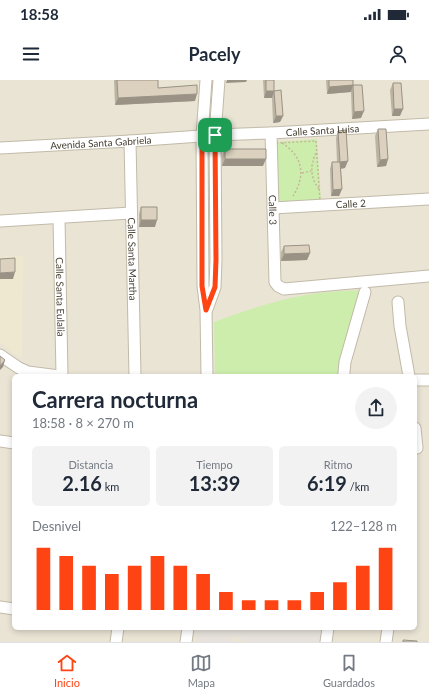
<!DOCTYPE html>
<html lang="es">
<head>
<meta charset="utf-8">
<style>
	body { margin:0; font-family:Lato,sans-serif; background:#f2f2f3; color:#1f2937; height:100vh; display:flex; flex-direction:column; font-size:15px; white-space:nowrap }
	* { box-sizing:border-box; margin:0 }
	p { font-size:13px; color:#747a83 }
	.icon { flex:none; width:22px; height:22px; fill:none; stroke:currentColor; stroke-width:2; stroke-linecap:round; stroke-linejoin:round }
	.map { position:relative; flex:1; overflow:hidden }
	.drawer { position:absolute; left:12px; top:294px; width:405px; height:256px; display:flex; flex-direction:column; background:#fff; border-radius:6px; box-shadow:0 2px 6px #0003 }
	.drawer>* { flex:none }
	.pin { position:absolute; display:grid; place-items:center; width:34px; height:34px; color:#fff; margin:-17px; border-radius:8px; box-shadow:0 2px 6px #0006 }
	.round { display:grid; place-items:center; flex:none; width:42px; height:42px; border-radius:21px; background:#f2f2f3 }
	.head { display:flex; align-items:center; justify-content:space-between; height:68px; padding:0 20px }
	h1 { font-size:22px; font-weight:700; line-height:30px }
	.stats { display:grid; grid-template-columns:repeat(3,1fr); gap:6px; height:68px; padding:4px 20px }
	.stats div { display:grid; align-content:center; border-radius:6px; background:#f2f2f3; text-align:center }
	.stats b { font-size:20px; font-weight:700 }
	.stats small { font-size:11px; font-weight:400 }
	.stats p { font-size:11px }
	.chart { height:112px; padding:8px 20px }
	.chart p { display:flex; justify-content:space-between }
	.chart svg { width:100%; height:72px; margin-top:4px; stroke:#ff4414; stroke-width:6 }
	.status { display:flex; justify-content:space-between; align-items:center; height:28px; padding:0 20px; background:#fff; direction:ltr }
	.status svg { height:11px; fill:currentColor }
	header { display:flex; justify-content:space-between; align-items:center; height:52px; padding:0 20px; background:#fff; font-size:18px; font-weight:700 }
	.dock { display:flex; justify-content:space-around; align-items:center; height:56px; border-top:1px solid #e0e1e3; background:#fff; font-size:11px; color:#747a83 }
	.dock a { display:grid; justify-items:center; gap:2px }
	.dock .current { color:#ff4414 }
	.map>svg:first-child { display:block }
	.residential { fill:#eae4d5; fill-rule:evenodd }
	.industrial { fill:#e7e3dc }
	.education { fill:#efe8d0 }
	.green { fill:#ccedac }
	.lines { fill:none; stroke-linecap:round; stroke-linejoin:round }
	.minor-casing { stroke:#c2baa9; stroke-width:13 }
	.path { stroke:#c5b798; stroke-width:1.5; stroke-dasharray:2 2; stroke-linecap:butt }
	.minor { stroke:#fff; stroke-width:11 }
	.wall { fill:#bcb4a3 }
	.shaded-wall { fill:#999285 }
	.building { fill:#dbd1be; stroke:#999285 }
	.route-casing { stroke:#fff; stroke-width:8 }
	.route { stroke:#ff4414; stroke-width:5 }
	.labels { text-anchor:middle; stroke-width:3; stroke-linejoin:round; paint-order:stroke }
	.street-label { font-size:10px; fill:#494235; stroke:#fff }
</style>
</head>
<body>
<div class="status"><b>18:58</b><svg viewBox="0 0 49 12"><path d="M0 12V9h3v3zM5 12V6h3v6zM10 12V3h3v9zM15 12V0h3v12zM26 1h20v11H26zM47 4h2v5h-2z"/></svg></div>
<header><svg class="icon" aria-label="menu" viewBox="0 0 24 24"><path d="M4 6h16M4 12h16M4 18h16"/></svg>Pacely<svg class="icon" aria-label="person" viewBox="0 0 24 24"><circle cx="12" cy="8" r="4"/><path d="M4 21q1-7 8-7t8 7"/></svg></header>
<div class="map">
<svg width="429" height="562" viewBox="0 0 429 562">
	<rect width="100%" height="100%" fill="#f5f2e7"/>
	<!-- residential -->
	<path class="residential" d="M0,0H429V562H0ZM14,296H415V548H14Z"/>
	<!-- industrial -->
	<path class="industrial" d="M198,548H324L322,558L317,562H246L233,555L231,562H196Z"/>
	<!-- education -->
	<path class="education" d="M23,176L22,277L13,273L0,262V177Z"/>
	<!-- green -->
	<path class="green" d="M317,59L321,121L278,125L275,62Z
		M361,210L337,296H215L214,242C242,232 270,222 300,216C320,212 341,211 361,210Z"/>
	<g class="lines">
		<!-- minor casing -->
		<g class="minor-casing">
			<g id="minor">
				<path d="M206,0L202,56L203,206L206,230L207,296"/>
				<path id="s1" d="M271,53L275,202L278,206L284,209L429,196"/>
				<path id="s2" d="M130,61L135,296"/>
				<path id="s3" d="M0,68L130,61L215,55L271,53L429,44"/>
				<path id="s4" d="M273,128L429,119"/>
				<path id="s5" d="M59,138L62,296"/>
				<path d="M0,141L131,133"/>
				<path d="M398,222L400,246L409,296"/>
				<path d="M207,229L215,207L216,180L215,55L219,0"/>
				<path d="M0,275L19,288L28,292L59,296"/>
				<path d="M344,296V292L345,282L365,212"/>
				<path d="M415,300H429"/>
				<path d="M415,348L417,368"/>
				<path d="M0,361L14,363"/>
				<path d="M0,527L14,529"/>
				<path d="M116,562L118,548"/>
				<path d="M186,562L188,548"/>
				<path d="M326,562L328,548"/>
				<path d="M386,562L388,548"/>
			</g>
		</g>
		<!-- path -->
		<path class="path" d="M316,61L320,121L278,124L277,123L276,63Z
			M282,63C303,76 306,96 293,116
			M316,73C310,86 310,97 319,109
			M302,93L311,91"/>
		<!-- minor -->
		<use href="#minor" class="minor"/>
	</g>
	<!-- wall -->
	<path class="wall" d="M114,0H158V8L195,21L115,25Z
		M263,0H274V11L283,36L280,42L273,43L272,18H264Z
		M326,0H353V5L361,38L352,39L351,12L327,14Z
		M393,3L400,36H392L390,10Z
		M378,49L388,79L386,86L377,87L375,56Z
		M338,51L345,88L341,89L342,109L339,116H331L330,89L332,82H337L336,58Z
		M225,69L263,86H222V76Z
		M141,127L155,147H139V134Z
		M284,166L310,173L307,180L281,181V172Z"/>
	<!-- shaded-wall -->
	<path class="shaded-wall" d="M227,0H247L246,2L226,3Z
		M353,5L351,12L327,14L329,7Z
		M266,11H274L272,18H264Z
		M197,14L195,21L115,25L118,18Z
		M394,29H403L400,36H392Z
		M364,31L361,38L352,39L354,32Z
		M276,36H283L280,42L273,43Z
		M225,79H266L263,86H222Z
		M388,79L386,86L377,87L380,80Z
		M348,81L345,88L338,89L340,82Z
		M342,109L339,116H331L333,110Z
		M141,140H157L155,147H139Z
		M310,173L307,180L281,181L284,174Z
		M15,192L13,199H0V193Z
		M5,280L3,287L0,290V286Z"/>
	<!-- building -->
	<path class="building" d="M117,0H158V8L197,5V14L118,18Z
		M266,0H274V11H266Z
		M329,0H353V5L329,7Z
		M393,3H401L403,29H394Z
		M353,5H362L364,31L354,32Z
		M281,10L283,36H276L274,11Z
		M378,49H386L388,79L380,80Z
		M346,50L348,81L340,82L338,51Z
		M225,69H266V79H225Z
		M332,82H340L342,109L333,110Z
		M141,127H157V140H141Z
		M309,165L310,173L284,174V166Z
		M15,178V192L0,193V179Z
		M0,276L5,280L0,286Z
		M403,560L417,561V562H403Z"/>
	<g class="lines">
		<!-- route casing -->
		<g class="route-casing">
			<path id="route" d="M215,55L216,180L215,207L206,230L202,206V56Z"/>
		</g>
		<!-- route -->
		<use href="#route" class="route"/>
	</g>
	<g class="labels">
		<!-- street labels -->
		<g class="street-label">
			<text dy="4" stroke="none"><textPath href="#s3" startOffset="323">Calle Santa Luisa</textPath></text>
			<text dy="4" stroke="none"><textPath href="#s3" startOffset="101">Avenida Santa Gabriela</textPath></text>
			<text dy="4" stroke="none"><textPath href="#s4" startOffset="78">Calle 2</textPath></text>
			<text dy="4" stroke="none"><textPath href="#s1" startOffset="77">Calle 3</textPath></text>
			<text dy="4" stroke="none"><textPath href="#s2" startOffset="118">Calle Santa Martha</textPath></text>
			<text dy="4" stroke="none"><textPath href="#s5" startOffset="79">Calle Santa Eulalia</textPath></text>
		</g>
	</g>
</svg>
<div class="pin" style="left:215px;top:55px;background:#1e9e55"><svg class="icon" aria-label="arrive" viewBox="0 0 24 24"><path d="M6 21V4h12l-3 4 3 4H6"/></svg></div>
<section class="drawer">
<div class="head"><div><h1>Carrera nocturna</h1><p>18:58 · 8 × 270 m</p></div><a class="round"><svg class="icon" aria-label="share" viewBox="0 0 24 24"><path d="M12 15V3M7 8l5-5 5 5M5 13v7h14v-7"/></svg></a></div>
<div class="stats">
<div><p>Distancia</p><b>2.16<small> km</small></b></div>
<div><p>Tiempo</p><b>13:39</b></div>
<div><p>Ritmo</p><b>6:19<small> /km</small></b></div>
</div>
<div class="chart"><p><span>Desnivel</span>122–128 m</p>
<svg viewBox="0 0 160 44" preserveAspectRatio="none"><path d="M5 44V6M15 44V11M25 44V17M35 44V22M45 44V17M55 44V11M65 44V17M75 44V22M85 44V33M95 44V38M105 44V38M115 44V38M125 44V33M135 44V27M145 44V17M155 44V6"/></svg>
</div>
</section>
</div>
<nav class="dock">
<a class="current"><svg class="icon" aria-label="home" viewBox="0 0 24 24"><path d="M3 11l9-7 9 7M6 9v11h12V9"/></svg>Inicio</a>
<a><svg class="icon" aria-label="map" viewBox="0 0 24 24"><path d="M3 6l6-2 6 2 6-2v14l-6 2-6-2-6 2zM9 4v14M15 6v14"/></svg>Mapa</a>
<a><svg class="icon" aria-label="saved" viewBox="0 0 24 24"><path d="M7 4h10v16l-5-4-5 4z"/></svg>Guardados</a>
</nav>
</body>
</html>
